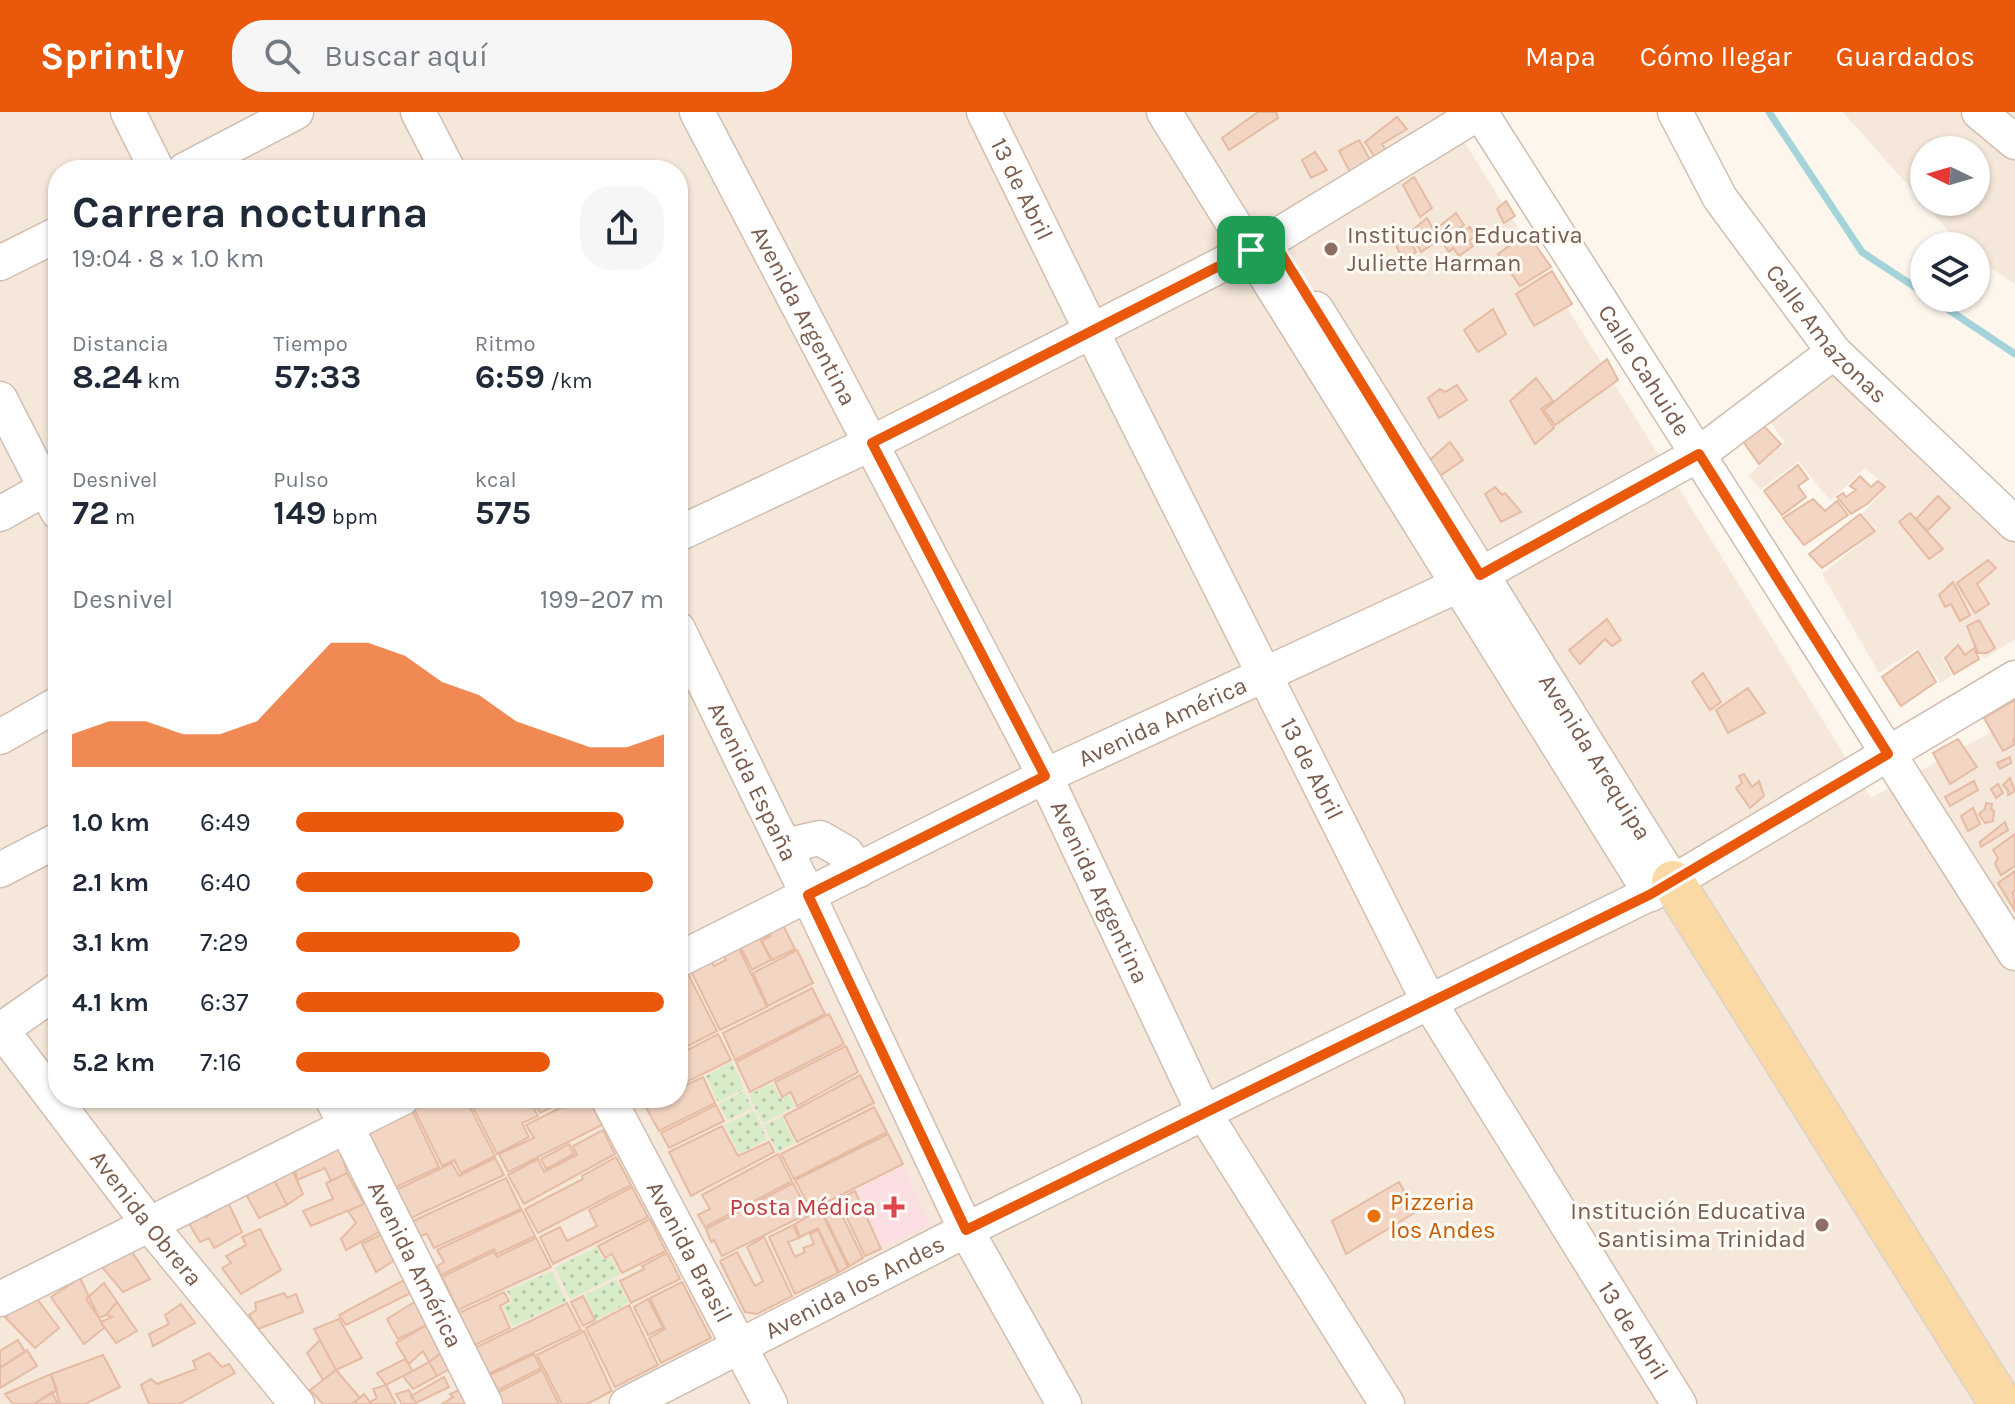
<!DOCTYPE html>
<html lang="es">
<head>
<meta charset="utf-8">
<style>
	body { margin:0; font-family:Karla,sans-serif; background:#f6f6f7; color:#1f2937; height:100vh; display:flex; flex-direction:column; font-size:30px; white-space:nowrap }
	* { box-sizing:border-box; margin:0 }
	p { font-size:26px; color:#747a83 }
	.icon { flex:none; width:44px; height:44px; fill:none; stroke:currentColor; stroke-width:2; stroke-linecap:round; stroke-linejoin:round }
	.map { position:relative; flex:1; overflow:hidden }
	.panel { position:absolute; left:48px; top:48px; width:640px; height:948px; display:flex; flex-direction:column; background:#fff; border-radius:32px; box-shadow:0 2px 6px #0004 }
	.panel>* { flex:none }
	.needle { width:52px; rotate:275deg }
	.tools { position:absolute; left:1910px; top:24px; display:grid; gap:16px }
	.tools a { display:grid; place-items:center; width:80px; height:80px; border-radius:50%; background:#fff; box-shadow:0 2px 6px #0004; font-size:40px }
	.pin { position:absolute; display:grid; place-items:center; width:68px; height:68px; color:#fff; margin:-34px; border-radius:16px; box-shadow:0 4px 12px #0006 }
	.round { display:grid; place-items:center; flex:none; width:84px; height:84px; border-radius:32px; background:#f6f6f7 }
	.head { display:flex; align-items:center; justify-content:space-between; height:136px; padding:0 24px }
	h1 { font-size:44px; font-weight:700; line-height:60px }
	.stats { display:grid; grid-template-columns:repeat(3,1fr); gap:12px; height:136px; padding:8px 24px }
	.stats div { display:grid; align-content:center }
	.stats b { font-size:34px; font-weight:700 }
	.stats small { font-size:22px; font-weight:400 }
	.stats p { font-size:22px }
	.chart { height:224px; padding:16px 24px }
	.chart p { display:flex; justify-content:space-between }
	.chart svg { width:100%; height:144px; margin-top:8px; fill:#ea580c; opacity:.7 }
	ul { padding:0 24px; list-style:none; font-size:26px }
	li { display:grid; grid-template-columns:128px 96px 1fr; align-items:center; height:60px }
	li i { height:20px; border-radius:10px; background:#ea580c }
	header { display:flex; align-items:center; gap:48px; box-sizing:border-box; height:112px; padding:0 40px; background:#ea580c; color:#fff }
	header strong { font-size:38px }
	nav { display:flex; gap:44px; margin-inline-start:auto; font-size:28px }
	.search { width:560px; height:72px; background:#f6f6f7; display:flex; align-items:center; gap:20px; box-sizing:border-box; padding:0 28px; border-radius:32px; color:#747a83; font-size:30px }
	.map>svg:first-child { display:block }
	.residential { fill:#f5e8da; fill-rule:evenodd }
	.medical { fill:#fbdfe3 }
	.garden { fill:url(#garden-dots) }
	.lines { fill:none; stroke-linecap:round; stroke-linejoin:round }
	.stream { stroke:#a5d3da; stroke-width:7 }
	.building { fill:#f3d5c3; stroke:#e6bba3; stroke-width:2 }
	.minor-casing { stroke:#d1beb0; stroke-width:37 }
	.major-casing { stroke:#dad1cd; stroke-width:45 }
	.minor { stroke:#fff; stroke-width:34 }
	.major { stroke:#fbd9a5; stroke-width:42 }
	.route-casing { stroke:#fff; stroke-width:16 }
	.route { stroke:#ea580c; stroke-width:10 }
	.education-dot { fill:#8d6e63; stroke:#fffaf3; stroke-width:3 }
	.health-dot { fill:#e0444e; stroke:#fffaf3; stroke-width:3 }
	.food-dot { fill:#e8710a; stroke:#fffaf3; stroke-width:3 }
	.labels { text-anchor:middle; stroke-width:6; stroke-linejoin:round; paint-order:stroke }
	.street-label { font-size:24px; fill:#7a5c4d; stroke:#fffaf3 }
	.education-label { font-size:24px; fill:#785e54; stroke:#fffaf3; text-anchor:start }
	.food-label { font-size:24px; fill:#c56008; stroke:#fffaf3; text-anchor:start }
	.health-label { font-size:24px; fill:#be3a42; stroke:#fffaf3; text-anchor:end }
</style>
</head>
<body>
<header>
<strong>Sprintly</strong>
<div class="search"><svg class="icon" aria-label="search" viewBox="0 0 24 24"><circle cx="10" cy="10" r="6"/><path d="M15 15l6 6"/></svg>Buscar aquí</div>
<nav><a>Mapa</a><a>Cómo llegar</a><a>Guardados</a></nav>
</header>
<div class="map">
<svg width="2015" height="1292" viewBox="0 0 2015 1292">
	<defs>
		<pattern id="garden-dots" width="8" height="8" patternUnits="userSpaceOnUse" patternTransform="scale(2)"><rect width="8" height="8" fill="#d8ecc9"/><path d="M2 2h.1M6 6h.1" fill="none" stroke="#b4c2a5" stroke-width="1.8" stroke-linecap="round"/></pattern>
	</defs>
	<rect width="100%" height="100%" fill="#fdf6ec"/>
	<!-- residential -->
	<path class="residential" d="M0,0H1446L1871,686L2015,607V1292H0ZM58,58H678V986H58Z
		M1843,0H2015V172L1976,146V134H1962ZM1924,38H1976V90H1924Z
		M1837,250L2015,419V527L1984,547L1974,535L1965,542L1957,532L1942,546L1952,563L1941,571L1918,536L1879,561L1822,462L1877,418L1862,402L1887,375L1865,356L1830,389L1799,349L1760,378L1749,363L1785,330L1768,307Z"/>
	<!-- medical -->
	<path class="medical" d="M903,1054L931,1113L882,1136L856,1078Z"/>
	<!-- garden -->
	<path class="garden" d="M732,950L744,977L718,990L706,964Z
		M773,971L780,987L789,983L795,994L763,1011L749,983Z
		M744,979L752,996L727,1008L719,992Z
		M754,999L767,1027L739,1042L725,1013Z
		M782,1005L795,1031L777,1040L764,1013Z
		M597,1135L603,1148L611,1145L620,1162L570,1187L555,1156Z
		M552,1159L566,1189L513,1214L503,1195L513,1190L507,1179Z
		M617,1167L628,1191L596,1208L585,1183Z"/>
	<g class="lines">
		<!-- stream -->
		<path class="stream" d="M1769,0L1862,140L1924,181
			M1931,186L2015,242"/>
	</g>
	<!-- building -->
	<path class="building" d="M1258,0H1276L1278,6L1229,38L1222,26Z
		M1397,5L1407,17L1382,32L1390,45L1380,53L1365,30Z
		M1359,28L1373,53L1351,62L1339,39Z
		M1315,40L1327,58L1311,66L1302,48Z
		M1414,65L1432,96L1420,105L1403,73Z
		M1506,89L1515,104L1504,111L1497,97Z
		M1456,101L1464,113L1444,128L1436,117Z
		M1427,106L1439,128L1421,140L1410,120Z
		M1470,115L1475,124L1469,129L1473,134L1459,144L1453,136L1449,140L1444,133Z
		M1405,119L1416,140L1403,148L1393,127Z
		M1527,121L1551,155L1520,174L1498,142Z
		M1552,159L1572,192L1534,214L1516,182Z
		M1493,197L1506,222L1478,240L1464,218Z
		M1607,247L1618,268L1555,313L1544,298Z
		M1536,266L1553,289L1541,297L1554,316L1535,332L1510,289Z
		M1457,273L1467,288L1439,306L1428,286L1440,277L1445,280Z
		M1760,310L1781,332L1759,352L1742,328Z
		M1450,330L1463,348L1431,370L1421,356Z
		M1798,353L1808,367L1798,374L1806,385L1782,403L1764,379Z
		M1860,364L1871,375L1878,369L1885,375L1867,392L1851,402L1837,385L1843,381L1846,385L1856,378L1850,374Z
		M1495,375L1502,383L1505,381L1521,400L1501,410L1485,382Z
		M1938,384L1950,396L1927,419L1916,407Z
		M1813,387L1825,399L1837,389L1848,403L1804,433L1783,406Z
		M1910,401L1943,437L1929,447L1899,410Z
		M1860,402L1875,419L1822,456L1809,442Z
		M1988,448L1996,456L1977,472L1989,492L1975,501L1957,471Z
		M1953,470L1970,503L1960,509L1951,492L1945,495L1939,483Z
		M1607,507L1621,528L1612,534L1605,527L1580,552L1569,538Z
		M1979,508L1995,536L1987,541H1978L1967,514Z
		M1958,533L1965,543L1974,536L1979,547L1954,562L1945,546Z
		M1918,539L1936,570L1901,594L1882,565Z
		M1703,561L1721,590L1710,598L1692,570Z
		M1748,576L1765,601L1728,621L1716,598Z
		M2015,588V626L2013,628L2015,632L2003,639L1984,606Z
		M1958,627L1977,655L1950,672L1933,641Z
		M2010,645L2011,651L2000,657L1997,651Z
		M1744,662L1752,675L1759,669L1764,684L1750,696L1736,676L1742,671L1739,664Z
		M2010,666L2015,679L2008,683V678L2003,673Z
		M1974,669L1978,678L1950,694L1945,685Z
		M1998,672L2003,681L1996,686L1991,677Z
		M1986,691L1992,692L1991,697L1994,699L1993,709L1985,711L1979,702L1985,697Z
		M1973,696L1980,712L1968,719L1961,704Z
		M2005,710L2008,718L1981,735L1980,730Z
		M2015,722V754L2001,763L1995,752L1998,746L1993,738Z
		M2015,759V778L2013,780L2015,799L1998,771Z
		M779,805L795,837L772,848L762,829L771,824L766,813Z
		M764,814L769,824L760,827L771,848L752,858L737,828Z
		M736,830L767,895L720,918L690,857L710,846L714,854L726,848L721,838Z
		M797,838L813,871L768,894L753,861Z
		M687,860L717,919L686,935L678,920V865Z
		M812,876L825,902L735,948L723,921Z
		M829,902L844,932L750,980L736,950Z
		M718,922L731,948L678,974V943Z
		M846,934L858,960L797,994L791,980L782,985L775,970Z
		M860,963L874,991L797,1030L784,1004Z
		M703,965L715,991L659,1019L645,994L661,986H678V977Z
		M428,986H465L495,1044L461,1061L454,1048L442,1054L412,993Z
		M468,986H528L538,1004L522,1011L529,1025L497,1042Z
		M532,986H571L540,1001Z
		M580,986H588L602,1013L508,1060L499,1042L534,1026L526,1013Z
		M716,993L724,1009L669,1036L661,1021Z
		M410,994L439,1055L394,1076L365,1018Z
		M874,995L887,1020L794,1067L781,1042Z
		M722,1014L738,1044L769,1030L774,1040L691,1084L669,1040Z
		M603,1018L615,1042L524,1092L508,1063L538,1047L544,1060L577,1043L573,1034Z
		M888,1022L903,1052L811,1098L795,1068Z
		M339,1030L347,1061L331,1069L325,1056L297,1068L294,1053Z
		M569,1032L574,1042L546,1057L541,1047Z
		M778,1042L792,1069L705,1115L698,1103L710,1097L702,1083Z
		M616,1045L631,1073L538,1121L525,1097L583,1067L582,1064Z
		M495,1046L504,1063L411,1106L396,1078L452,1051L459,1064Z
		M289,1050L303,1082L287,1093L269,1058Z
		M269,1058L287,1093L259,1106L242,1075Z
		M347,1061L364,1092L311,1114L303,1099L333,1087L326,1071Z
		M506,1066L521,1097L434,1136L427,1122L420,1124L413,1109Z
		M1399,1070L1416,1100L1346,1142L1332,1109Z
		M793,1071L809,1101L722,1144L714,1128L711,1130L706,1117Z
		M632,1075L648,1105L553,1152L540,1125L560,1115L567,1129L597,1114L589,1098Z
		M855,1079L881,1137L865,1144L838,1087Z
		M227,1088L242,1120L214,1136L209,1126L200,1130L188,1110L201,1100L206,1105L212,1101L211,1095Z
		M835,1089L863,1146L849,1154L821,1097Z
		M368,1090L381,1119L346,1138L341,1127L356,1111L348,1099Z
		M820,1097L848,1155L839,1160L818,1116L800,1125L795,1112Z
		M522,1098L535,1124L497,1142L494,1137L441,1163L437,1154L444,1150L437,1138Z
		M650,1107L666,1139L622,1161L612,1142L605,1146L598,1134Z
		M793,1113L799,1126L788,1130L795,1145L805,1140L803,1136L814,1132L810,1122L818,1118L838,1161L795,1182L769,1125Z
		M260,1117L281,1158L241,1182L222,1156L231,1151L226,1144L246,1133L242,1125Z
		M384,1121L398,1146L376,1160L362,1132Z
		M764,1125L792,1184L757,1202L745,1200L720,1149L737,1140L755,1174L763,1169L747,1135Z
		M536,1126L551,1155L458,1198L442,1165L493,1140L497,1145Z
		M130,1137L150,1167L123,1180L102,1155Z
		M667,1141L680,1167L631,1191L620,1169L644,1157L642,1154Z
		M80,1166L104,1216L84,1232L51,1185Z
		M404,1168L413,1180L346,1213L339,1203Z
		M682,1170L711,1226L661,1251L649,1226L665,1217L650,1186Z
		M104,1171L117,1190L106,1203L99,1206L86,1187Z
		M504,1180L509,1189L500,1194L510,1216L475,1233L459,1201Z
		M284,1181L287,1186L296,1182L303,1200L258,1217L249,1203L256,1198L255,1191Z
		M34,1183L59,1216L35,1236L5,1205Z
		M583,1184L595,1208L583,1214L571,1190Z
		M648,1187L663,1216L648,1223L634,1195Z
		M416,1189L431,1211L398,1227L387,1207Z
		M117,1190L137,1219L116,1231L101,1210L112,1205L106,1203Z
		M567,1191L581,1218L488,1262L475,1236Z
		M181,1192L195,1211L153,1234L149,1222L169,1212L165,1203Z
		M629,1193L658,1253L615,1275L586,1216Z
		M339,1207L362,1246L336,1258L314,1217Z
		M431,1211L444,1239L429,1250L423,1239L409,1252L396,1231Z
		M584,1219L612,1279L587,1292H562L537,1243Z
		M18,1228L25,1240L0,1256V1239Z
		M320,1228L336,1258L323,1268L307,1241Z
		M27,1238L37,1254L0,1276V1256Z
		M444,1239L451,1256L437,1264L429,1250Z
		M209,1241L222,1255L229,1252L235,1261L179,1292H149L141,1273L151,1267L157,1272L196,1257L193,1249Z
		M534,1242L541,1256L498,1278L490,1263Z
		M103,1243L120,1275L85,1292H60L51,1262Z
		M405,1247L413,1259L386,1273L377,1261Z
		M429,1250L437,1264L413,1277L403,1264Z
		M336,1258L360,1286L351,1292H323L310,1278Z
		M542,1258L559,1292H503L497,1281Z
		M51,1262L57,1278L34,1292H13L5,1282Z
		M444,1265L449,1275L416,1291L411,1284Z
		M386,1273L396,1292H356L355,1290L364,1282L370,1290L377,1286L373,1277Z
		M409,1278L416,1292H402L396,1282Z
		M459,1278L466,1292H442L453,1285L450,1282Z
		M52,1280L58,1292H34Z"/>
	<g class="lines">
		<!-- minor casing -->
		<g class="minor-casing">
			<g id="minor">
				<path d="M128,0L157,58"/>
				<path d="M418,0L448,58"/>
				<path id="s1" d="M697,0L1045,664L1204,1001L1387,1292"/>
				<path id="s2" d="M984,0L1092,220L1429,890L1679,1292"/>
				<path d="M1164,0L1651,782"/>
				<path id="s3" d="M1480,0L2015,841"/>
				<path id="s4" d="M1675,0L1720,86L1834,240L2015,412"/>
				<path d="M1979,0L2015,30"/>
				<path d="M185,58L296,0"/>
				<path d="M0,151L58,122"/>
				<path id="s5" d="M1316,197L1673,770"/>
				<path d="M0,287L58,400"/>
				<path d="M0,402L46,376"/>
				<path d="M678,422L872,331L1272,127L1480,0"/>
				<path id="s6" d="M678,517L808,783L966,1118L1064,1292"/>
				<path d="M0,625L58,592"/>
				<path d="M784,734L820,726L846,741L859,758"/>
				<path d="M0,758L58,728"/>
				<path id="s7" d="M678,848L1045,664L1480,463L1699,342L1834,240"/>
				<path id="s8" d="M0,916L149,1112L297,1292"/>
				<path d="M1,918L58,878"/>
				<path id="s9" d="M332,986L485,1292"/>
				<path id="s10" d="M608,986L770,1292"/>
				<path d="M0,1187L402,986"/>
				<path id="s11" d="M627,1292L966,1118L1673,770L2015,566"/>
			</g>
		</g>
		<!-- major casing -->
		<g class="major-casing">
			<path id="major" d="M1673,770L2001,1292"/>
		</g>
		<!-- minor -->
		<use href="#minor" class="minor"/>
		<!-- major -->
		<use href="#major" class="major"/>
	</g>
	<g class="lines">
		<!-- route casing -->
		<g class="route-casing">
			<path id="route" d="M1272,127L1480,463L1699,342L1888,642L1651,782L966,1118L808,783L1045,664L872,331Z"/>
		</g>
		<!-- route -->
		<use href="#route" class="route"/>
	</g>
	<!-- markers -->
	<g class="education-dot">
		<circle cx="1331" cy="137" r="8"/>
		<circle cx="1822" cy="1113" r="8"/>
	</g>
	<path class="health-dot" d="M890 1083h8v8h8v8h-8v8h-8v-8h-8v-8h8z"/>
	<circle class="food-dot" cx="1374" cy="1104" r="8"/>
	<g class="labels">
		<!-- street labels -->
		<g class="street-label">
			<text dy="8" stroke="none"><textPath href="#s2" startOffset="86">13 de Abril</textPath></text>
			<text dy="8" stroke="none"><textPath href="#s1" startOffset="230">Avenida Argentina</textPath></text>
			<text dy="8" stroke="none"><textPath href="#s4" startOffset="270">Calle Amazonas</textPath></text>
			<text dy="8" stroke="none"><textPath href="#s3" startOffset="306">Calle Cahuide</textPath></text>
			<text dy="8" stroke="none"><textPath href="#s7" startOffset="540">Avenida América</textPath></text>
			<text dy="8" stroke="none"><textPath href="#s5" startOffset="528">Avenida Arequipa</textPath></text>
			<text dy="8" stroke="none"><textPath href="#s2" startOffset="734">13 de Abril</textPath></text>
			<text dy="8" stroke="none"><textPath href="#s6" startOffset="170">Avenida España</textPath></text>
			<text dy="8" stroke="none"><textPath href="#s1" startOffset="878">Avenida Argentina</textPath></text>
			<text dy="8" stroke="none"><textPath href="#s8" startOffset="240">Avenida Obrera</textPath></text>
			<text dy="8" stroke="none"><textPath href="#s10" startOffset="174">Avenida Brasil</textPath></text>
			<text dy="8" stroke="none"><textPath href="#s9" startOffset="186">Avenida América</textPath></text>
			<text dy="8" stroke="none"><textPath href="#s11" startOffset="256">Avenida los Andes</textPath></text>
			<text dy="8" stroke="none"><textPath href="#s2" startOffset="1382">13 de Abril</textPath></text>
		</g>
		<!-- education labels -->
		<g class="education-label">
			<text x="1347" y="131">Institución Educativa<tspan x="1347" dy="28">Juliette Harman</tspan></text>
			<text x="1806" y="1107" text-anchor="end">Institución Educativa<tspan x="1806" dy="28">Santisima Trinidad</tspan></text>
		</g>
		<!-- food labels -->
		<g class="food-label">
			<text x="1390" y="1098">Pizzeria<tspan x="1390" dy="28">los Andes</tspan></text>
		</g>
		<!-- health labels -->
		<g class="health-label">
			<text x="876" y="1103">Posta Médica</text>
		</g>
	</g>
</svg>
<div class="tools">
<a><svg class="needle" viewBox="-14 -14 28 28"><path d="M0-13l5 13h-10z" fill="#e53935"/><path d="M0 13l5-13h-10z" fill="#747a83"/></svg></a>
<a><svg class="icon" aria-label="layers" viewBox="0 0 24 24"><path d="M12 4l9 5-9 5-9-5zM3 14l9 5 9-5"/></svg></a>
</div>
<div class="pin" style="left:1251px;top:138px;background:#1e9e55"><svg class="icon" aria-label="arrive" viewBox="0 0 24 24"><path d="M6 21V4h12l-3 4 3 4H6"/></svg></div>
<section class="panel">
<div class="head"><div><h1>Carrera nocturna</h1><p>19:04 · 8 × 1.0 km</p></div><a class="round"><svg class="icon" aria-label="share" viewBox="0 0 24 24"><path d="M12 15V3M7 8l5-5 5 5M5 13v7h14v-7"/></svg></a></div>
<div class="stats">
<div><p>Distancia</p><b>8.24<small> km</small></b></div>
<div><p>Tiempo</p><b>57:33</b></div>
<div><p>Ritmo</p><b>6:59<small> /km</small></b></div>
</div>
<div class="stats">
<div><p>Desnivel</p><b>72<small> m</small></b></div>
<div><p>Pulso</p><b>149<small> bpm</small></b></div>
<div><p>kcal</p><b>575</b></div>
</div>
<div class="chart"><p><span>Desnivel</span>199–207 m</p>
<svg viewBox="0 0 160 44" preserveAspectRatio="none"><path d="M0 44V34L10 30L20 30L30 34L40 34L50 30L60 18L70 6L80 6L90 10L100 18L110 22L120 30L130 34L140 38L150 38L160 34V44z"/></svg>
</div>
<ul>
<li><b>1.0 km</b>6:49<i style="width:89%"></i></li>
<li><b>2.1 km</b>6:40<i style="width:97%"></i></li>
<li><b>3.1 km</b>7:29<i style="width:61%"></i></li>
<li><b>4.1 km</b>6:37<i style="width:100%"></i></li>
<li><b>5.2 km</b>7:16<i style="width:69%"></i></li>
</ul>
</section>
</div>
</body>
</html>
